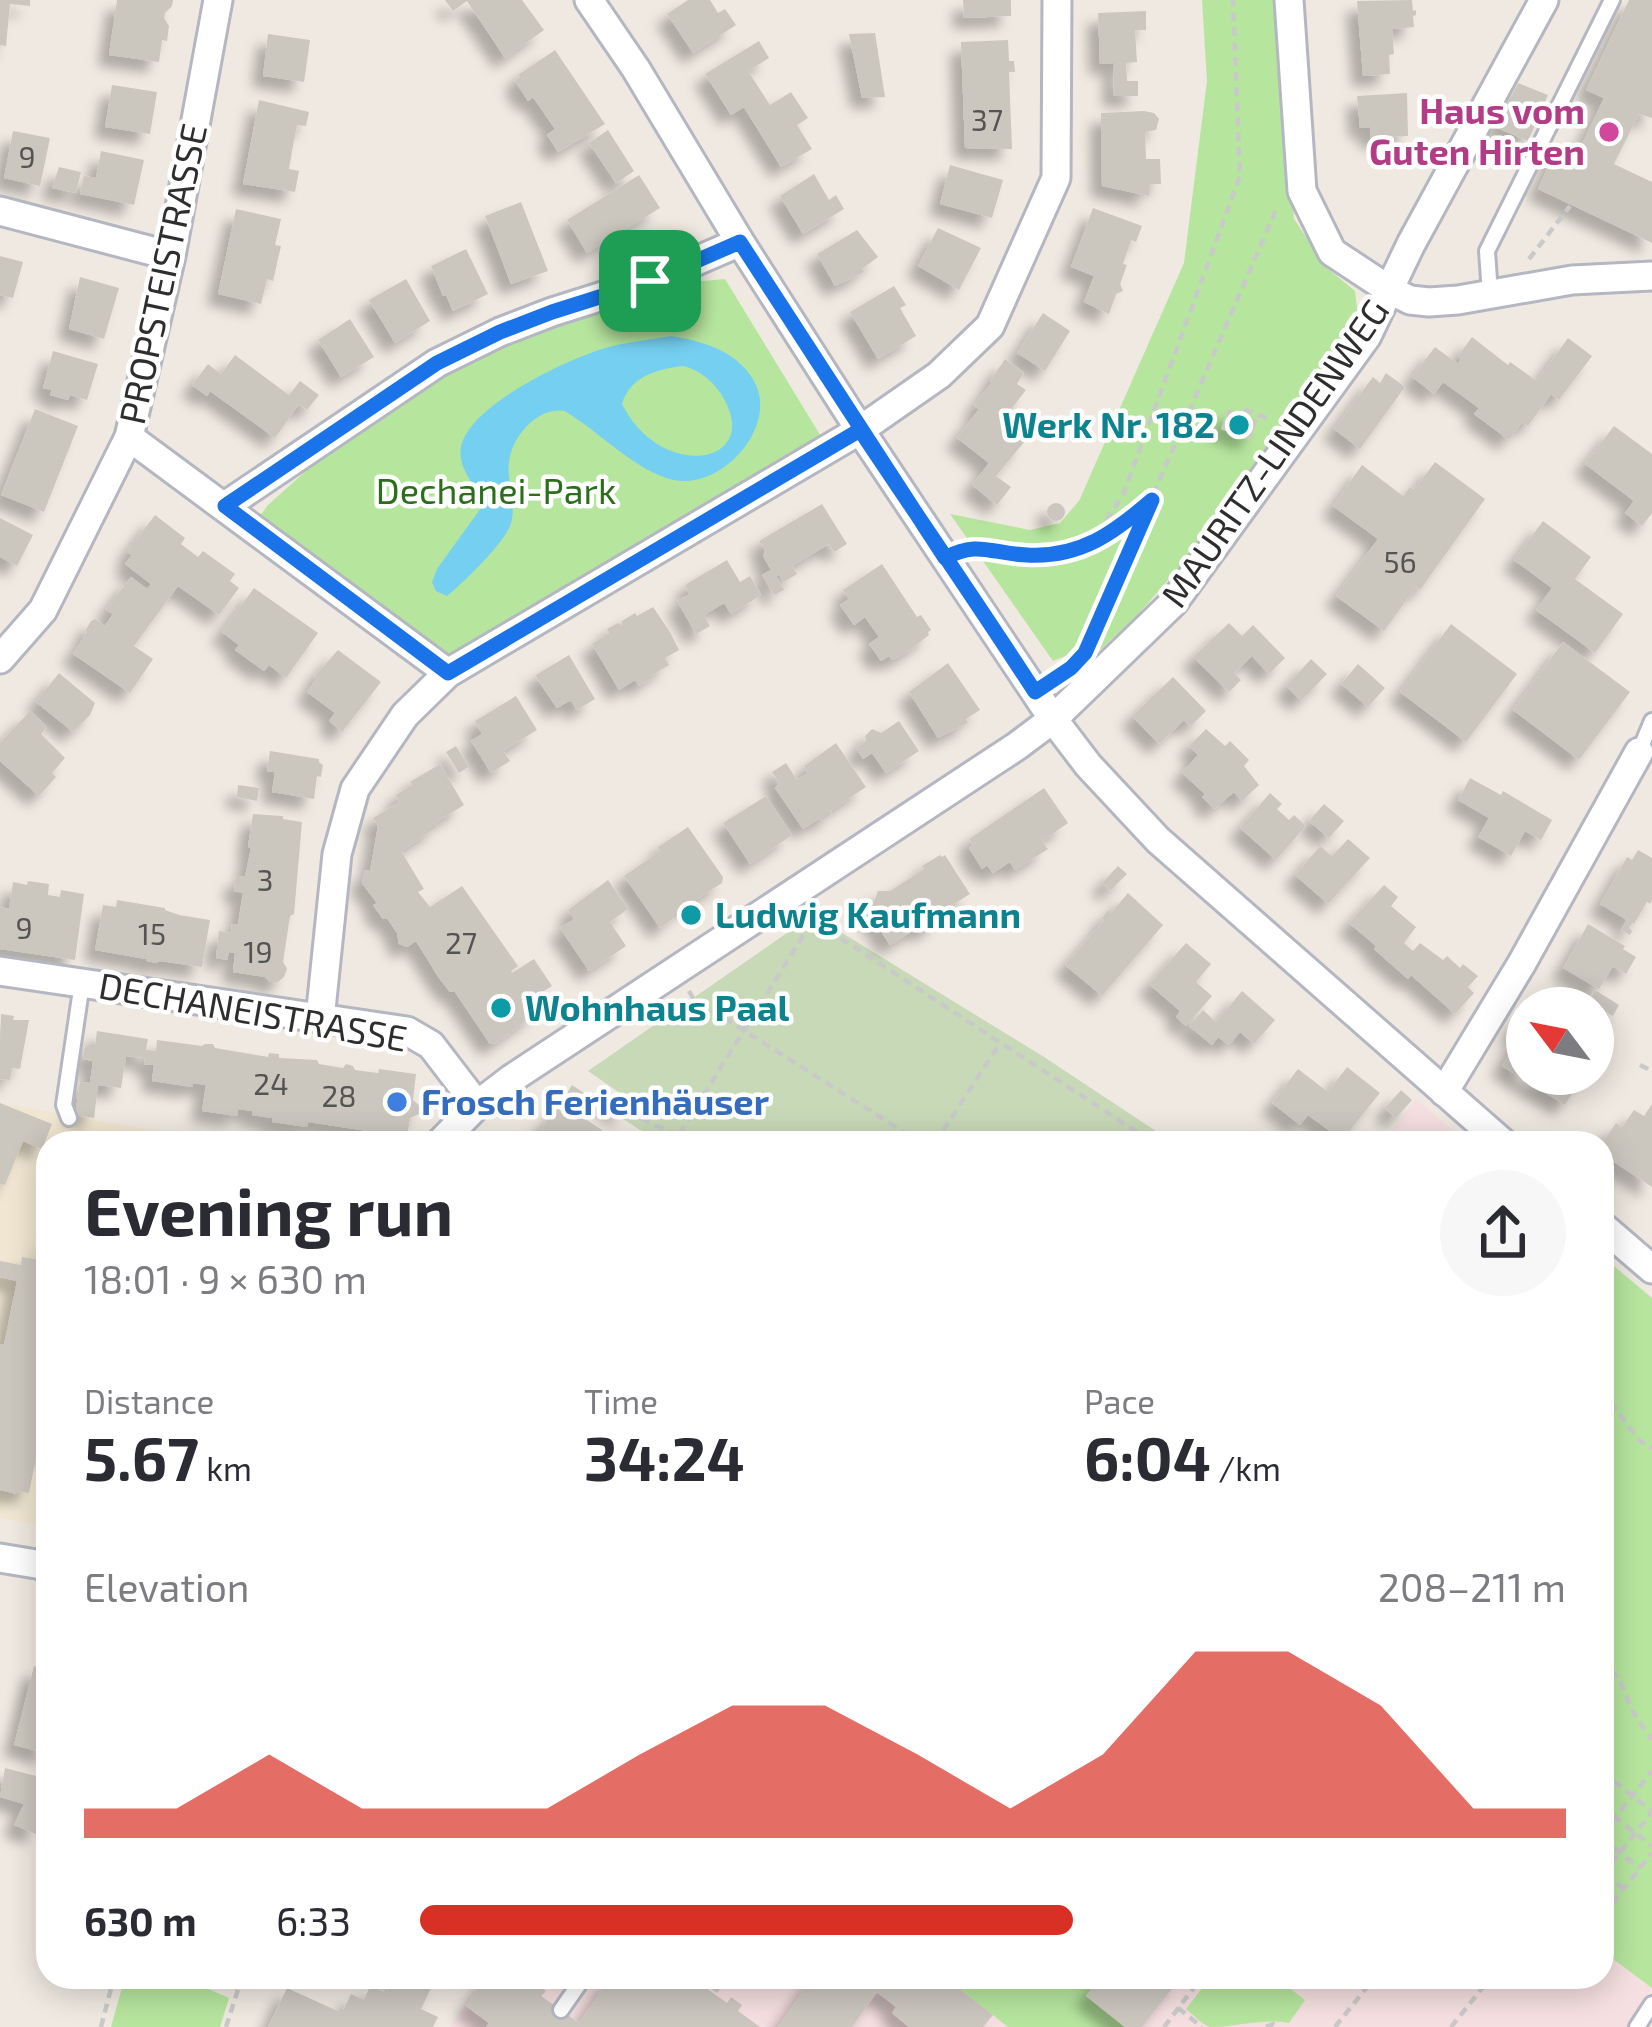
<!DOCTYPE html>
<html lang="en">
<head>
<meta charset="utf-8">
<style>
	body { margin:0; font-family:"Exo 2",sans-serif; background:#f7f7f7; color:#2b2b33; height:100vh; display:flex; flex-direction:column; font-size:45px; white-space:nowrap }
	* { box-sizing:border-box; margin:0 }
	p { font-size:39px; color:#7c7c81 }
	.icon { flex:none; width:66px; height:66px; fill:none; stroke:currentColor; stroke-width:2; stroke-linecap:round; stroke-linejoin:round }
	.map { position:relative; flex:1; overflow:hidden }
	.drawer { position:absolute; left:36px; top:1131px; width:1578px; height:858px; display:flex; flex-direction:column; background:#fff; border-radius:36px; box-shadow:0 6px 30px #0003 }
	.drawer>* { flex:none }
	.needle { width:78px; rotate:302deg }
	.buttons { position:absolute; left:1506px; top:987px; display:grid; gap:24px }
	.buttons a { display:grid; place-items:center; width:108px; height:108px; border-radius:50%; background:#fff; box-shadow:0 6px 30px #0003; font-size:60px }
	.pin { position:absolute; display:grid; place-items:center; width:102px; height:102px; color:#fff; margin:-51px; border-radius:24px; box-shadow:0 6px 18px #0006 }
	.round { display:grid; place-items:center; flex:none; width:126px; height:126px; border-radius:63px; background:#f7f7f7 }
	.summary { display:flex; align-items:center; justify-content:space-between; height:204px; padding:0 48px }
	h1 { font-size:66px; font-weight:700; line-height:90px }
	.figures { display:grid; grid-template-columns:repeat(3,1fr); gap:18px; height:204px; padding:12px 48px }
	.figures div { display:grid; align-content:center }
	.figures b { font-size:60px; font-weight:700 }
	.figures small { font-size:33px; font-weight:400 }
	.figures p { font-size:33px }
	.chart { height:336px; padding:24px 48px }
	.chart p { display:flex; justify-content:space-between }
	.chart svg { width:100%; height:216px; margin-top:12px; fill:#d93025; opacity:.7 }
	ul { padding:0 48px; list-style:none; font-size:39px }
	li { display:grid; grid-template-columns:192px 144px 1fr; align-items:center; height:90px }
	li i { height:30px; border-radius:15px; background:#d93025 }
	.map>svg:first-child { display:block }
	.education { fill:#f0e6d1 }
	.medical { fill:#f5dfe0 }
	.green { fill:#b6e59e }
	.cemetery { fill:#c8d9b8 }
	.water { fill:#75cff0; fill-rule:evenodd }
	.building { fill:#cbc7bf; filter:url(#shadow) }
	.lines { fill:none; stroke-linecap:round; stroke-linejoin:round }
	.service-casing { stroke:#b4b7c1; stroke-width:20 }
	.minor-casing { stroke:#b4b7c1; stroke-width:33 }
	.path { stroke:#c9c9c9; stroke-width:4.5; stroke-dasharray:9 6; stroke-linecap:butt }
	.service { stroke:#fff; stroke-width:14 }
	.minor { stroke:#fff; stroke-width:27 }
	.route-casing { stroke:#fff; stroke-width:24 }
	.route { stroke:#1a73e8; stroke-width:15 }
	.hotel-dot { fill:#d1479c; stroke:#fff; stroke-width:4.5 }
	.culture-dot { fill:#0f9aa8; stroke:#fff; stroke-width:4.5 }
	.shop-dot { fill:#3f7fe0; stroke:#fff; stroke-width:4.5 }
	.labels { text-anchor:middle; stroke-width:9; stroke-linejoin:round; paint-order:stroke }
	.number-label { font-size:30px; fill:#555452 }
	.hotel-label { font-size:36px; font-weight:bold; fill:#b23c85; stroke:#fff; text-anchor:end }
	.street-label { font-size:36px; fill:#2e2e2e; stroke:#fff }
	.culture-label { font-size:36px; font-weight:bold; fill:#0d838f; stroke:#fff; text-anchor:start }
	.park-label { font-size:36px; fill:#2c6e1b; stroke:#fff }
	.shop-label { font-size:36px; font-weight:bold; fill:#366cbe; stroke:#fff; text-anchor:start }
</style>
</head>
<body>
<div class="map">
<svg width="1652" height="2027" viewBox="0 0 1652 2027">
	<defs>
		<filter id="shadow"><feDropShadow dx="-11" dy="11" stdDeviation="6" flood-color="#0004"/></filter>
	</defs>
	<rect width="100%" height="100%" fill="#efe9e1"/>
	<!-- education -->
	<path class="education" d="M0,1103L223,1143H48V1499L43,1526L0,1518Z"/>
	<!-- medical -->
	<path class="medical" d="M1416,1099L1468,1143H1383Z
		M1602,1951L1652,1988L1627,2027H450L485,1977H1602Z"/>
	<!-- green -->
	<path class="green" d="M1202,0H1277L1294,219L1327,268L1355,291L1358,316L1282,431L1188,557L1136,617L1101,649L1078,651L1053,661L950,514L1030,530L1060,523L1079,501L1184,263L1207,81Z
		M725,279L825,443L450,664L260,524V516L268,505L327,452L447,371L511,340L620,300L692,282Z
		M1602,1256L1652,1298V1988L1602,1951Z
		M125,1977H181L229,1998L220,2027H111Z
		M945,1977H1100L1086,1996L1125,2027H1008Z
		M1211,1977H1275L1305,2000L1289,2023C1264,2018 1236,2027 1210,2027C1202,2025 1193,2014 1186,2009Z"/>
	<!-- cemetery -->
	<path class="cemetery" d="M813,915L1044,1057L1174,1143H661L623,1119L634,1103L588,1071Z"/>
	<!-- water -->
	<path class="water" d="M671,336C703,341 741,352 756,385C776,430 720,490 674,480C637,472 598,431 565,411C539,406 512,435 509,462C506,482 518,505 510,526C503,544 463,583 447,596L436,591L432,582L437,569L481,508C479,484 457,472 461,447C469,408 553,367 588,354C614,343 643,341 671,336ZM684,366C700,371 712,380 721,394C766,464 662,484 622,404C630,376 657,369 684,366Z"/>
	<!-- building -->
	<path class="building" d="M0,0H30V6L10,4L6,46L0,45Z
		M117,0H173L172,6L165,13L164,18L169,26L167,41L162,40L159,62L109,55Z
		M445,0H522L544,30L505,58L467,1L453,11Z
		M688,0H710L718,13L725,9L736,25L693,53L667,14Z
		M963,0H1011V16L964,18Z
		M1412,0L1413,11L1416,10V15L1413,16L1414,27L1392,29L1394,54L1389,55L1390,74L1363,76L1357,1Z
		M1629,0H1652V118L1639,114L1614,164L1652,182V243L1538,189L1558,145L1577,155L1604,98L1586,90Z
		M1146,11V30H1135L1137,62L1126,63L1127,81H1138V96H1113L1114,63L1100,64L1098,13Z
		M875,33L885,97L862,98L849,34Z
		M268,34L310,40L304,82L263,76Z
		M1008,40L1009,61H1014L1015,72H1009L1012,149L965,148L961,42Z
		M759,41L769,58L748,71L770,105L791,92L808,118L797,125L812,149L781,167L744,107L731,115L705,74Z
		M555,50L605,124L558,152L547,135L555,129L533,97L528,101L515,81L520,77L518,75Z
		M1518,83L1548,95L1528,141L1495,127Z
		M112,85L157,92L150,134L105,127Z
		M1407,93L1408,136L1370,138V127L1360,128L1357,96Z
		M259,100L309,112L306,126L297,125L292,151L289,169L299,171L295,192L243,184Z
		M1144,111L1154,113L1159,119L1156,130L1145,132L1146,159H1160L1161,184H1149V196L1102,186L1101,113Z
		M608,130L634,171L616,183L589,143Z
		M13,131L50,138L40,186L4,178Z
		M101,151L144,160L134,205L80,194L84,176L96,178Z
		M950,165L1003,180L992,218L940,204Z
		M59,167L81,172L76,193L52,188Z
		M814,174L829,200L836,195L844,209L803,234L780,196Z
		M639,175L660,208L587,253L567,220Z
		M521,202L548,271L511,284L485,216Z
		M1093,208L1142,226L1136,242L1131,240L1123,264L1127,265L1120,284L1123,291L1116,294L1109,314L1084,302L1094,276L1071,267Z
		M236,209L281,219L275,245L281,246L273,281L267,279L261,304L218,294Z
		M938,228L981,248L959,290L918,266Z
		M857,230L878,257L862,269L864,272L835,286L817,254Z
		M466,249L488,294L453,311L446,295L443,296L431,266Z
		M0,256L23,262L13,298L0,295Z
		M80,277L119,288L104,339L69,329Z
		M406,279L430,321L395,343L369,300Z
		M894,286L906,305L900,308L916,336L878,359L850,312Z
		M1043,313L1070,331L1045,371L1017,353Z
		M350,319L374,357L341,377L318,340Z
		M1472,337L1508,365L1510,362L1537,381L1568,338L1592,356L1559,400L1551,394L1528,426L1522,422L1509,440L1474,414L1479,408L1443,382L1434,394L1412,377L1435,347L1458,364L1461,359L1458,356Z
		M53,351L98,364L87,400L70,395L68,400L50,395L52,390L43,388Z
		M235,355L289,395L300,381L319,395L307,410L299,404L275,438L210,391L207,396L192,385L208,364L221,374Z
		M1005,359L1024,373L1017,384L1026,390L1001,422L1025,441L996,476L1011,487L997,505L972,485L989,463L957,438L979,409L974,406L992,382L990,381Z
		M1386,373L1405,387L1360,449L1334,429L1373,377L1380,383Z
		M35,409L78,426L44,512L1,495Z
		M1228,409L1258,420L1250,440L1221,429Z
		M1614,426L1652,454V513L1642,526L1625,513L1634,501L1585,464Z
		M1435,462L1485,499L1420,590L1416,587L1384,631L1336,596L1378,539L1333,506L1362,465L1403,496L1410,487L1413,489L1417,486Z
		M1047 512a9 9 0 1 1 18 0a9 9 0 1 1-18 0Z
		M822,504L847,544L834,552L829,544L792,566L797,574L784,582L779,574L776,576L784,590L774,595L762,575L771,570L763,556L765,550L759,541Z
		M155,515L185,538L181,544L198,557L203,551L235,574L230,581L239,588L219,615L178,586L134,646L153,659L130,693L73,654L87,632L85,631L91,621L95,619L105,626L113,614L106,610L131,577L147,589L151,584L125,564L132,555L127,552Z
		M0,518L33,535L17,566L0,557Z
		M1543,521L1591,557L1575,579L1623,614L1595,653L1536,610L1552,588L1514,560Z
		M727,560L740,582L750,576L761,595L731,614L724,603L704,615L710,626L696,634L677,601L690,594L685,586L688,583Z
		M882,564L917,617L921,615L931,630L928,632L929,635L910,650L892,660L889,656L881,661L869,644L879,637L865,617L854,625L840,605L849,599L843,590Z
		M254,588L318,633L286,678L269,665L264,671L235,650L239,645L222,632Z
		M653,607L670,632L679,650L665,658L669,665L652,675L653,677L639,686L635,680L619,690L592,644L609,633L607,629L618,623L622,625V621L635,613L637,616Z
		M1229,623L1242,636L1253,625L1285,658L1269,674L1252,656L1234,673L1241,680L1229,692L1193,657Z
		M1451,624L1517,674L1466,742L1400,692Z
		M1563,642L1630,692L1579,760L1513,710Z
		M338,650L381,682L342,732L329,721L335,713L307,692L317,678L314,677Z
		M569,655L595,699L577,710L571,700L557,708L537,679L536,675Z
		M1311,659L1327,674L1301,701L1286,686Z
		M948,663L980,710L966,719L968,723L938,738L909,692Z
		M1358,664L1385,688L1368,707L1341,684Z
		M59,673L95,703L90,715L73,732L36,702Z
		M1173,677L1206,711L1191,726L1184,720L1159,744L1132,716Z
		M516,696L537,730L503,751L510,761L491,773L471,741L482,734L475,721Z
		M30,711L47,727L41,734L65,758L52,773L56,777L39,796L0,761V743Z
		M899,721L919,751L886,773L872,753L863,759L856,748L866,741L865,736L872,729L881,733Z
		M1206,729L1225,746L1230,741L1249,760L1244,766L1259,785L1242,801L1234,792L1214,809L1202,797L1205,794L1182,773L1198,755L1189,746Z
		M836,743L866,787L830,811L832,814L822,821L820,818L803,829L775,788L780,784L772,772L786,763L797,780L808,773L804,766Z
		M456,746L469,767L459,773L446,752Z
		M270,751L319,759V762L323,765L321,777L317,776L314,799L272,792L275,772L267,771Z
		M440,764L464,805L435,823L437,827L401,851L424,889L418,892L430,907L462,886L518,966L511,971L512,973L534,959L552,986L530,1000L538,1012L496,1043L490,1044L455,992H450L439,978L416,941L407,947L399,944L397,933L387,918L383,919L373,905L377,903L362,883L365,870L370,871L378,826L373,818L399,802L396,795L412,785L410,782Z
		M1470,778L1501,795L1503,791L1552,820L1541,840L1525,831L1511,856L1478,837L1489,818L1458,800Z
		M238,785L259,788L257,801L237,797Z
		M1044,788L1068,823L1042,841L1048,849L1015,870L1010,862L993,873L987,865L982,869L969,848L973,845L969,839Z
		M1270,793L1282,804L1277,809L1289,820L1294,815L1306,826L1276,860L1240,828Z
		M766,796L792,835L750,864L723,823Z
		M1324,804L1344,821L1329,838L1309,821Z
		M253,814L283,816V819L302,822L294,914L290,916L283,962L287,969L284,977L278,982H270L265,977L233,972L235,953L229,952L227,960L216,958L219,931L231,933L232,924H238L243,893L234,891L236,876L245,877L251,848L248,847Z
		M688,827L723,877L722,883L672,915L674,918L660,928L624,876L660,851L658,847Z
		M1348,839L1370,858L1328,904L1295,875L1320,846L1332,856Z
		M1638,850L1652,858V900L1650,904L1647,902L1634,924L1632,923L1629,928L1632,931L1630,935L1621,930L1627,920L1600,904L1627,857L1632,860Z
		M940,855L942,857L945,855L970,894L936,915L940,921L923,932L919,927L890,945L865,907L874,901L878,891H890L924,869L922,866Z
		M1118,866L1127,874L1110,891L1102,883Z
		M608,880L628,909L610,922L626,946L589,971L560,928L574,919L568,910Z
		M28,881L49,884L48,895L60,897L61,890L84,894L75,960L0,949V907L9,909L13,882L27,885Z
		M1384,885L1398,897L1391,906L1416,927L1404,943L1413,951L1420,943L1443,960L1447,956L1460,968L1463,964L1478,976L1468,987L1474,993L1455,1014L1411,975L1408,979L1374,949L1376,946L1349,923Z
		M1128,893L1163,925L1102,996L1065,965L1104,920L1102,918L1108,910L1111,913Z
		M117,900L165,908V910L179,915L210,920L202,967L160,961L156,963L147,961L146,959L95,950L103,905L116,907Z
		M1588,924L1625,946L1623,949L1636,957L1626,974L1613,966L1599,989L1563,968Z
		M1186,943L1211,964L1196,982L1212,996L1186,1026L1176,1017L1180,1011L1149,984Z
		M1595,990L1619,1005L1613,1016L1588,1002Z
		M1242,991L1275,1020L1254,1044L1240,1032L1229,1045L1218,1037L1212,1045L1189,1026L1203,1010L1216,1022Z
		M1548,992L1574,1008H1538Z
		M1527,1007V1074H1584L1565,1105L1502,1066L1520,1037L1512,1031Z
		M1,1014L14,1016L13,1020H29L20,1069L12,1068L10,1080L0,1079Z
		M97,1031L148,1039L146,1050L156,1051L157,1040L202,1046L205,1044H213L215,1048L268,1057L269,1053L279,1054V1058L317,1060L319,1064L343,1068L346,1064L353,1066L355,1070L378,1073L379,1069L416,1074L413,1100L420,1106L419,1114L410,1118L407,1137L308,1122L307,1127L272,1122V1118L252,1115V1111L238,1109L237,1116L202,1111L206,1085L193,1083L192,1087L152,1081L154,1065L144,1064L145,1058L126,1056L121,1088L98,1085L94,1118L75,1115L80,1082L90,1083L93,1061L83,1059L85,1047H95Z
		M1347,1067L1380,1093L1342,1140L1308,1115L1300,1125L1272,1103L1298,1069L1328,1092Z
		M572,1085L593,1099L587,1109L566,1095Z
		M1401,1090L1412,1100L1396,1118L1385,1108Z
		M609,1092L628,1105L622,1115L602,1102Z
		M0,1103L52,1124L42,1149L23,1141L5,1185L0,1184Z
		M561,1103L602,1130L594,1143H535L549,1116L552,1117Z
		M1652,1104V1187L1602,1154V1144L1616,1123L1622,1127L1634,1110L1644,1116Z
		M46,1232L48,1393L40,1434L48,1436V1453L37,1452L29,1493L17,1491V1494L0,1490V1344L4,1345L17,1281L0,1277V1261L21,1265L22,1257L40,1260Z
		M34,1666L48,1670V1754L14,1745Z
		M5,1768L48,1779V1793L36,1834L14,1825L24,1804L0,1797Z
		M394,1977H436L421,2009L438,2017L433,2027H268L287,1988L342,2013L351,1994L364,2000L370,1986L387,1993Z
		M487,1977H534L532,1980L546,1991L541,1996L579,2023L611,1977H691L727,2003L731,1997L742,2005L738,2011L760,2027H486L489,2023L466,2006Z
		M813,1977H945L993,2015L983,2027H909L892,2013L896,2007L877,1992L852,2027H778Z
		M1100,1977H1181L1142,2027H1125L1086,1996Z"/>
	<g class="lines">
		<!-- service casing -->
		<g class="service-casing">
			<path id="service" d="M1490,294L1487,251L1612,0
				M1639,752L1652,721
				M69,1118L64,1105L82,983
				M561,2010L584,1977
				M1637,2027L1652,2004"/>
		</g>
		<!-- minor casing -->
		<g class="minor-casing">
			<path id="minor" d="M589,0L636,69L740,242L860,430L1053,719L1088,765L1158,840L1503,1143
				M1289,0L1302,191L1332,252L1388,289L1410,300L1429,302L1458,300L1572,280L1652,276
				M0,211L171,256
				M129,437L448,673
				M225,506L437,363L500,332L552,312L650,281L740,242
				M0,659L43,610L129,437L171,256L218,0
				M0,971L407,1031L431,1045L477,1105
				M320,1019L337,854L355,789L405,715L448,673L860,430L939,375L990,326L1056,178L1057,0
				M1444,1092L1522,963L1639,752
				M440,1143L477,1105L511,1079L1017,746L1053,719L1173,603L1367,336L1411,244L1544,0
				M1602,1226L1652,1269
				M0,1558L48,1566"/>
		</g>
		<!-- path -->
		<path class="path" d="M1529,259L1570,206
			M1244,409L1271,420
			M1096,541L1114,533L1149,502
			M971,548L1028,556L1061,554L1091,543L1123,495L1240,176L1233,0
			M1088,646L1278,205
			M689,991L693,998L921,1143
			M1640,1065L1652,1071
			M628,1112L678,1136
			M688,1143L678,1136L813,920L1154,1143
			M935,1143L1000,1043
			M48,1203V1208
			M1602,1390L1639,1440L1652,1448
			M1602,1658L1620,1681L1633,1712L1652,1740
			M1602,1772L1652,1811
			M1602,1792L1611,1779
			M1602,1807L1652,1846
			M1602,1834L1652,1771
			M1602,1839L1640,1868
			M1605,1874L1624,1889
			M1602,1875L1652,1812
			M1602,1906L1607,1910L1652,1853
			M699,1977L722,1994
			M1178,2008L1202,2027
			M101,2027L114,1977
			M226,2027L242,1977
			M1164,2027L1202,1977
			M1266,2027L1273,2024L1279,2027
			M1335,2027L1375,1977
			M1451,2027L1491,1977"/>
		<!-- service -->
		<use href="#service" class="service"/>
		<!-- minor -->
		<use href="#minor" class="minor"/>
	</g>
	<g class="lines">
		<!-- route casing -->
		<g class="route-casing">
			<path id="route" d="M650,281L552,312L500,332L437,363L225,506L448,673L860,430C918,517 978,604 1035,692L1071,668L1085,653L1152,500C1114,533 1080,558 1027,555C992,554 978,540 945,558L740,242L650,281"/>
		</g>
		<!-- route -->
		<use href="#route" class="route"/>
	</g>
	<!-- markers -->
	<circle class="hotel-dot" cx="1609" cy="132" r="12"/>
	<g class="culture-dot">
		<circle cx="1239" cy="425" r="12"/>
		<circle cx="691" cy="915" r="12"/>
		<circle cx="501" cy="1008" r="12"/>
	</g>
	<circle class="shop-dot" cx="397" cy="1102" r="12"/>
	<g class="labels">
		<!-- number labels -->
		<g class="number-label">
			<text x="987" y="131">37</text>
			<text x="27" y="168">9</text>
			<text x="1400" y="573">56</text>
			<text x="265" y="891">3</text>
			<text x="24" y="939">9</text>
			<text x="152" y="945">15</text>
			<text x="461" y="954">27</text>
			<text x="258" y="963">19</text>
			<text x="271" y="1095">24</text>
			<text x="339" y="1107">28</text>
		</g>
		<!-- hotel labels -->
		<g class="hotel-label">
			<text x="1585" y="124">Haus vom<tspan x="1585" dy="41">Guten Hirten</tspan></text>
		</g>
		<!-- street labels -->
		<g class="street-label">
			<text transform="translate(163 274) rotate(-78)" y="13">PROPSTEISTRASSE</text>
			<text transform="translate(1275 453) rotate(-55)" y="13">MAURITZ-LINDENWEG</text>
			<text transform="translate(253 1012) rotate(10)" y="13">DECHANEISTRASSE</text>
		</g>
		<!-- culture labels -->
		<g class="culture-label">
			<text x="1215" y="438" text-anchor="end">Werk Nr. 182</text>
			<text x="715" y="928">Ludwig Kaufmann</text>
			<text x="525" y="1021">Wohnhaus Paal</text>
		</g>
		<!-- park labels -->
		<g class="park-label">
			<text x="496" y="504">Dechanei-Park</text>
		</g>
		<!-- shop labels -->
		<g class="shop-label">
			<text x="421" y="1115">Frosch Ferienhäuser</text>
		</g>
	</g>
</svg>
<div class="buttons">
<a><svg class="needle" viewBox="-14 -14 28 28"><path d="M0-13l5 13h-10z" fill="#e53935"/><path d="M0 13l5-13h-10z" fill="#7c7c81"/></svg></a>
</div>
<div class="pin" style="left:650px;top:281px;background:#1e9e55"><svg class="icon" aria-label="arrive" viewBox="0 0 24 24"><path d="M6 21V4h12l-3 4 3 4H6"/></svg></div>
<section class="drawer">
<div class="summary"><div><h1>Evening run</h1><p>18:01 · 9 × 630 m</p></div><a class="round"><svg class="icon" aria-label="share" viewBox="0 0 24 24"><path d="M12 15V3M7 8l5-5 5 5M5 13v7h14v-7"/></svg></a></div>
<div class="figures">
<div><p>Distance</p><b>5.67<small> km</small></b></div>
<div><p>Time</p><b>34:24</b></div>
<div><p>Pace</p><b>6:04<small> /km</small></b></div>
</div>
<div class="chart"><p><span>Elevation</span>208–211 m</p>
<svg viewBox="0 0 160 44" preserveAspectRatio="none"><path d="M0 44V38L10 38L20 27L30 38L40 38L50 38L60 27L70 17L80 17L90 27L100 38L110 27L120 6L130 6L140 17L150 38L160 38V44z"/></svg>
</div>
<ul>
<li><b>630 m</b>6:33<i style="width:57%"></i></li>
</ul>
</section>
</div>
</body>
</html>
